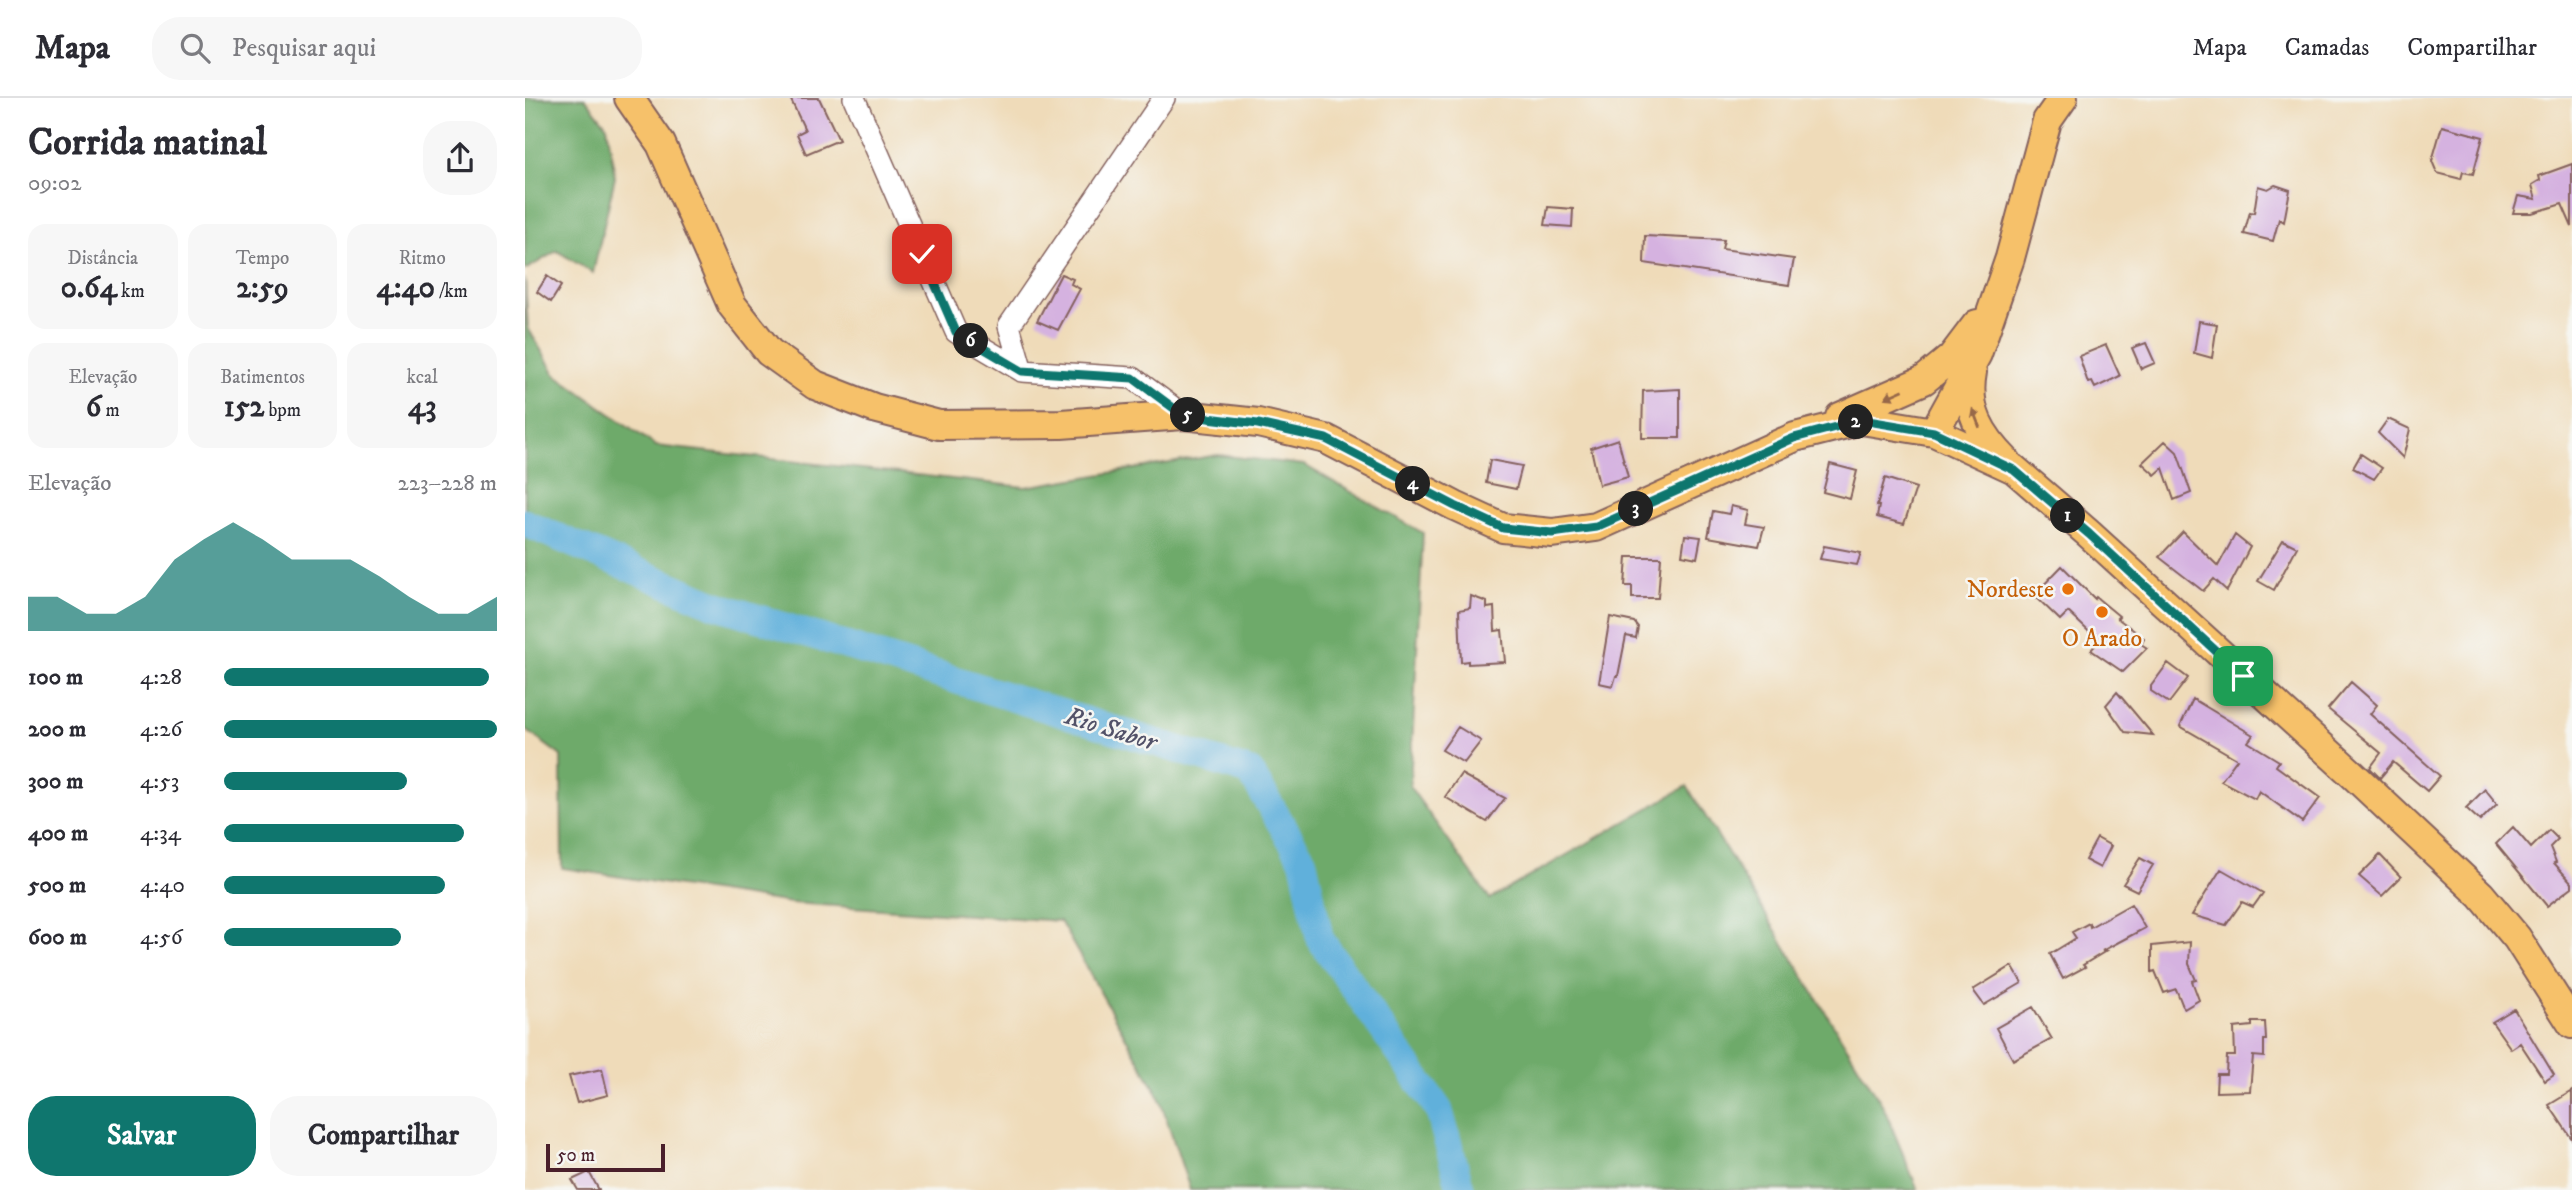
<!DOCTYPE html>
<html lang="pt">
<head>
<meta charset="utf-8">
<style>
	body { margin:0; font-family:"IM FELL DW Pica",serif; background:#f7f7f7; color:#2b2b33; height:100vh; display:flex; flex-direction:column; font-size:26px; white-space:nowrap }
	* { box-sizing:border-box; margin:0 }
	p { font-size:23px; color:#7c7c81 }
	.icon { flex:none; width:38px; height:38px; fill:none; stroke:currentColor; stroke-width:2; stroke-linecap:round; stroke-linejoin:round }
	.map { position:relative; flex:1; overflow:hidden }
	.drawer { display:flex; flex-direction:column; background:#fff; width:525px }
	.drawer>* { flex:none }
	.scale { position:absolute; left:21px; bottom:18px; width:119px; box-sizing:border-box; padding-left:7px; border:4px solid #4a1f2b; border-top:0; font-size:19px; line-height:24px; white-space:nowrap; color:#4a1f2b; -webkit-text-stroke:5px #f6f6f2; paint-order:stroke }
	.pin { position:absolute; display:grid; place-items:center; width:60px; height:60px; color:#fff; margin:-30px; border-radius:14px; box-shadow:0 4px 10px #0006 }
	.km { position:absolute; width:35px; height:35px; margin:-18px; border-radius:50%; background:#222; color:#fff; font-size:19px; line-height:35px; text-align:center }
	.round { display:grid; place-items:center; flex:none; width:74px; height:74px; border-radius:28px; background:#f7f7f7 }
	.head { display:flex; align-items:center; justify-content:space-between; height:119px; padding:0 28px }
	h1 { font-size:38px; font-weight:700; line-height:52px }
	.stats { display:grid; grid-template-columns:repeat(3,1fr); gap:10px; height:119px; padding:7px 28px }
	.stats div { display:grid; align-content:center; border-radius:18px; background:#f7f7f7; text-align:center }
	.stats b { font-size:30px; font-weight:700 }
	.stats small { font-size:19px; font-weight:400 }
	.stats p { font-size:19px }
	.chart { height:196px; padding:14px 28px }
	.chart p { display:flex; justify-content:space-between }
	.chart svg { width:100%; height:126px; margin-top:7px; fill:#0f766e; opacity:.7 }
	.primary-button { display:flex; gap:14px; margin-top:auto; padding:14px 28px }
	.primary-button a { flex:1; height:80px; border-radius:28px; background:#0f766e; color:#fff; font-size:28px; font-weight:700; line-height:80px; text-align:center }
	.primary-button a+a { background:#f7f7f7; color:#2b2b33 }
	ul { padding:0 28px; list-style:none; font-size:23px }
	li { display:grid; grid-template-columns:112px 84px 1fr; align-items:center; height:52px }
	li i { height:18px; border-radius:9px; background:#0f766e }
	header { display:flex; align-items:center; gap:42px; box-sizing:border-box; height:98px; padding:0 35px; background:#fff; border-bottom:2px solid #e1e1e2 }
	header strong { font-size:33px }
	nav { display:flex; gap:38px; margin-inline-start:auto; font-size:24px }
	.search { width:490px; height:63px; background:#f7f7f7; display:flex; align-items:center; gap:18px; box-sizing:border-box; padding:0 24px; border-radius:28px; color:#7c7c81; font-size:26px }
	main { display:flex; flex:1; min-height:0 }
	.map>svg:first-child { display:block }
	.forest { fill:#6eaa6b; stroke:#5c644b; stroke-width:2 }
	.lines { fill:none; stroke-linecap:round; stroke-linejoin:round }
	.river { stroke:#61b0db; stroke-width:28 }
	.building { fill:#d5b2e0 }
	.minor-casing { stroke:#84615d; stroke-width:24 }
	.major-casing { stroke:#84615d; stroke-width:32 }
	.minor { stroke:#fff; stroke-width:21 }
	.major { stroke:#f6c16b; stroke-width:28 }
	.oneway { fill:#976848 }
	.route-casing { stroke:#fff; stroke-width:14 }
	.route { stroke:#0f766e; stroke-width:9 }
	.food-dot { fill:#e8710a; stroke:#f6f6f2; stroke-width:2.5 }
	.labels { text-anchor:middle; stroke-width:5; stroke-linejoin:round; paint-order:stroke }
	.food-label { font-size:24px; fill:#c56008; stroke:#f6f6f2; text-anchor:end }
	.water-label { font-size:26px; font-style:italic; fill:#525269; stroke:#f6f6f2 }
</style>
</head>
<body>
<header>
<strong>Mapa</strong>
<div class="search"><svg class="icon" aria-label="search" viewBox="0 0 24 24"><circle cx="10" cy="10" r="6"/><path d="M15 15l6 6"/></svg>Pesquisar aqui</div>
<nav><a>Mapa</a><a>Camadas</a><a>Compartilhar</a></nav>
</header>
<main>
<section class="drawer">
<div class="head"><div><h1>Corrida matinal</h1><p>09:02</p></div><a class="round"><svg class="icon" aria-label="share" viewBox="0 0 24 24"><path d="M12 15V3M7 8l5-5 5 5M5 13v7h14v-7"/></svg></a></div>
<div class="stats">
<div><p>Distância</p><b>0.64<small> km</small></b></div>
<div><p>Tempo</p><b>2:59</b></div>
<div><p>Ritmo</p><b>4:40<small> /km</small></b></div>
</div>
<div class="stats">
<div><p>Elevação</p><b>6<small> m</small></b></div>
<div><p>Batimentos</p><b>152<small> bpm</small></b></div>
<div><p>kcal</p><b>43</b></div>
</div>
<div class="chart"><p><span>Elevação</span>223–228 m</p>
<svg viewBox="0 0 160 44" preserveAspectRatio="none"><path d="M0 44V32L10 32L20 38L30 38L40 32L50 19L60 12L70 6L80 12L90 19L100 19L110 19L120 25L130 32L140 38L150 38L160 32V44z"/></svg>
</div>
<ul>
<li><b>100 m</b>4:28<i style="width:97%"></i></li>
<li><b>200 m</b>4:26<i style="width:100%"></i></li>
<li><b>300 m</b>4:53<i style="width:67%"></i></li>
<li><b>400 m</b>4:34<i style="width:88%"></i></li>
<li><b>500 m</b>4:40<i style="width:81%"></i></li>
<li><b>600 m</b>4:56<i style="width:65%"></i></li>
</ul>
<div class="primary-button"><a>Salvar</a><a>Compartilhar</a></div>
</section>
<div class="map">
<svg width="2047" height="1092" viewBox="0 0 2047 1092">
	<rect width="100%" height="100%" fill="#f6f6f2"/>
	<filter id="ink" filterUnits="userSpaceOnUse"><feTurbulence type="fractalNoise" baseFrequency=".0143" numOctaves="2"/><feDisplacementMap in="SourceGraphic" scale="14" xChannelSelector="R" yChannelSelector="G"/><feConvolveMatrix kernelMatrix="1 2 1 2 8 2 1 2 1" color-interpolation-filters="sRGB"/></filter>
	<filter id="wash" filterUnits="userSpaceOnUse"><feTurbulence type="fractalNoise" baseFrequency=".00686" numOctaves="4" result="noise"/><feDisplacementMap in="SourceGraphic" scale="28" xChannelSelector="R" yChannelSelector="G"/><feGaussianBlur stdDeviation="1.57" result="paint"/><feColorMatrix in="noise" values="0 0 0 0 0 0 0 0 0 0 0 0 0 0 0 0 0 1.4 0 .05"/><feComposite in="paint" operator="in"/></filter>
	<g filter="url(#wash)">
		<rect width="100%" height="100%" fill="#efdbb9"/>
		<!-- forest -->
		<path class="forest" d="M0,0H60L82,28L90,79L68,175L32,153L0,172Z
			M0,180L3,230L30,276L131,348L500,389L693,357L779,367L898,435L885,689L965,801L1162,688L1358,1008L1393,1092H665L633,996L535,823L266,805L37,770L36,658L0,631Z"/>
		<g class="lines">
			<!-- river -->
			<path class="river" d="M0,425L191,507L725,674L778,762L795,841L914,1012L936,1092"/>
		</g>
		<g id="blocks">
			<!-- building -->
			<path class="building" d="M265,0H294L314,42L281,56L272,36L280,32Z
				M1917,28L1958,39L1948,76L1938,74L1936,81L1912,75L1907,63Z
				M2047,66V129L2037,106L2007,115H1988L1993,98L2011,101L2007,87L2015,82L2014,78Z
				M1750,87L1765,92L1759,124L1754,121L1748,143L1719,136L1725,114L1729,115L1733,88L1743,91Z
				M1023,109L1048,111L1047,129L1020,127Z
				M1120,138L1199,142L1197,151L1269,161L1264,187L1119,165Z
				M536,176L548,181L546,186L555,191L533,232L512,223Z
				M22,178L36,188L26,204L12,194Z
				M1674,223L1692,226L1687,260L1669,255Z
				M1621,245L1630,265L1616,271L1607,250Z
				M1581,247L1595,278L1570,290L1567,284L1563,285L1554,258Z
				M1155,291V340H1117L1118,293Z
				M1863,321L1885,331L1878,360L1853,335Z
				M1093,341L1103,379L1074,387L1066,350Z
				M1640,343L1652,354L1666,395L1649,402L1638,370L1630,377L1617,365Z
				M1836,356L1857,370L1849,381L1828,370Z
				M965,362L997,368L991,391L961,385Z
				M1305,366L1332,373L1325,401L1298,394Z
				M1360,380L1391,390L1379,426L1352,419L1354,408H1352Z
				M1206,408L1223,412L1220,426L1239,429L1234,448L1183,439L1188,413L1204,416Z
				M1658,434L1693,468L1710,437L1725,449L1702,493L1689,481L1678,493L1634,459Z
				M1160,437L1176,439L1172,460L1157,457Z
				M1758,442L1772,449L1749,492L1733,483Z
				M1299,448L1336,455L1332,467L1295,461Z
				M1102,459H1136L1133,500H1107V488H1100Z
				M1537,468L1570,501L1571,499L1594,518L1592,520L1619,540L1616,546L1622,550L1598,574L1566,552L1574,543L1543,514L1535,522L1509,497Z
				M946,498L962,504V510L969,509L970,533L977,532L980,564L943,566V563L936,564L934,512L945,510Z
				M1085,519L1109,524L1113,529L1111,540L1101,538L1093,578H1091L1088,588L1074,585Z
				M1643,565L1663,580L1644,605L1626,593V588Z
				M1826,584L1852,607L1845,616L1915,678L1902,693L1868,664L1855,680L1845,670L1856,655L1803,611Z
				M1592,594L1628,637L1600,634L1581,607Z
				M1668,601L1728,637L1723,644L1754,663L1751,668L1795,700L1777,724L1734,693L1730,701L1696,683L1712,661L1655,628Z
				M933,629L956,643L939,665L917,652Z
				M936,676L980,700L962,724L920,699Z
				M1960,691L1972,706L1955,723L1941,710Z
				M1988,729L2006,750L2024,732L2033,741L2025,749L2031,764L2029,765L2047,785V789L2022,808L1971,746Z
				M1572,740L1586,748L1575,770L1560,762Z
				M1855,757L1876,779L1857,798L1834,778Z
				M1615,760L1628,767L1612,793L1598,786Z
				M1696,771L1738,795L1728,809L1717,804L1701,827L1667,817Z
				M1606,806L1620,830L1577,853H1581L1558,867L1560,869L1538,881L1525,856L1551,840L1547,834L1564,825L1565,829Z
				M1665,844L1664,866L1671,882L1667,883L1674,902L1659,911L1651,891L1639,895L1630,873L1627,874V848Z
				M1487,868L1497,885L1459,907L1448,892Z
				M1508,909L1527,941L1488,962L1471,930Z
				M1989,911L2029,977L2020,983L1995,945L1986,951L1967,924Z
				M1727,924H1740L1741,942H1739V959L1728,958L1725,993L1691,994L1692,976H1701L1702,958H1710L1709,930L1727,928Z
				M77,971L83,997L52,1005L44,978Z
				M2047,993V1041L2024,1007Z
				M64,1074L74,1092H53L47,1082Z"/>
		</g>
	</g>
	<g filter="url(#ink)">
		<use href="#blocks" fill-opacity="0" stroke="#84615d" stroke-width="2"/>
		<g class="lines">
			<!-- minor casing -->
			<g class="minor-casing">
				<path id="minor" d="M329,0L431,234L497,273
					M639,0L484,228L497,273L608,280L658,317"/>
			</g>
			<!-- major casing -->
			<g class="major-casing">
				<path id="major" d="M104,0L136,46L207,207L244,254L290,287L349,310L414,327L536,326L658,317L733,325L801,341L930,408L978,430L1027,435L1071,429L1270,339L1337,322L1409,334L1489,371L1564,436L1825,674L1956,797L1992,840L2047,926
					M1447,274C1440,312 1456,338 1482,364
					M1315,319L1399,282L1427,259L1452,226
					M1409,334L1452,256L1485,160L1522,23L1538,0"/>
			</g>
			<!-- minor -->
			<use href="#minor" class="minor"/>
			<!-- major -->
			<use href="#major" class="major"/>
		</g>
		<!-- one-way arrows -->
		<defs><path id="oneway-solid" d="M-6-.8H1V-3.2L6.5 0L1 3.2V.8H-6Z" transform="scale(1.75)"/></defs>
		<g class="oneway">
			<use href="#oneway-solid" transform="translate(1369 296) rotate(156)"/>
			<use href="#oneway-solid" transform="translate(1451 320) rotate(-111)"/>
		</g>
	</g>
	<g class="lines" filter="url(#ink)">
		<!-- route casing -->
		<g class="route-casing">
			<path id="route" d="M397,156L431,234L497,273L608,280L658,317L733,326L801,341L930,408L978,430L1027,435L1071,429L1269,340L1337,322L1409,334L1489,372L1564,436L1718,578"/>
		</g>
		<!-- route -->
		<use href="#route" class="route"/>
	</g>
	<!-- markers -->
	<g class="food-dot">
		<circle cx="1543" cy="491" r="7"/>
		<circle cx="1577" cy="514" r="7"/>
	</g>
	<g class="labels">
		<!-- food labels -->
		<g class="food-label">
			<text x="1529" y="499">Nordeste</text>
			<text x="1577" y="548" text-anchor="middle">O Arado</text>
		</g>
		<!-- water labels -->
		<g class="water-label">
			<text transform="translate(586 630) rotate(17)" y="9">Rio Sabor</text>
		</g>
	</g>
</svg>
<div class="scale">50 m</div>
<div class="pin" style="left:1718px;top:578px;background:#1e9e55"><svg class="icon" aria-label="arrive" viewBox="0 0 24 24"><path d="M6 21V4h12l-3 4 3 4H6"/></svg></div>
<div class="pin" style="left:397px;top:156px;background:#d93025"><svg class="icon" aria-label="check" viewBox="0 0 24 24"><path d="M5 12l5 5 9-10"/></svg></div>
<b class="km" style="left:1543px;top:418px">1</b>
<b class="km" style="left:1331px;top:324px">2</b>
<b class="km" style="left:1111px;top:411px">3</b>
<b class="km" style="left:888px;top:386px">4</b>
<b class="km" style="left:663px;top:317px">5</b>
<b class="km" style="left:446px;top:243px">6</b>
</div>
</main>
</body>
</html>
